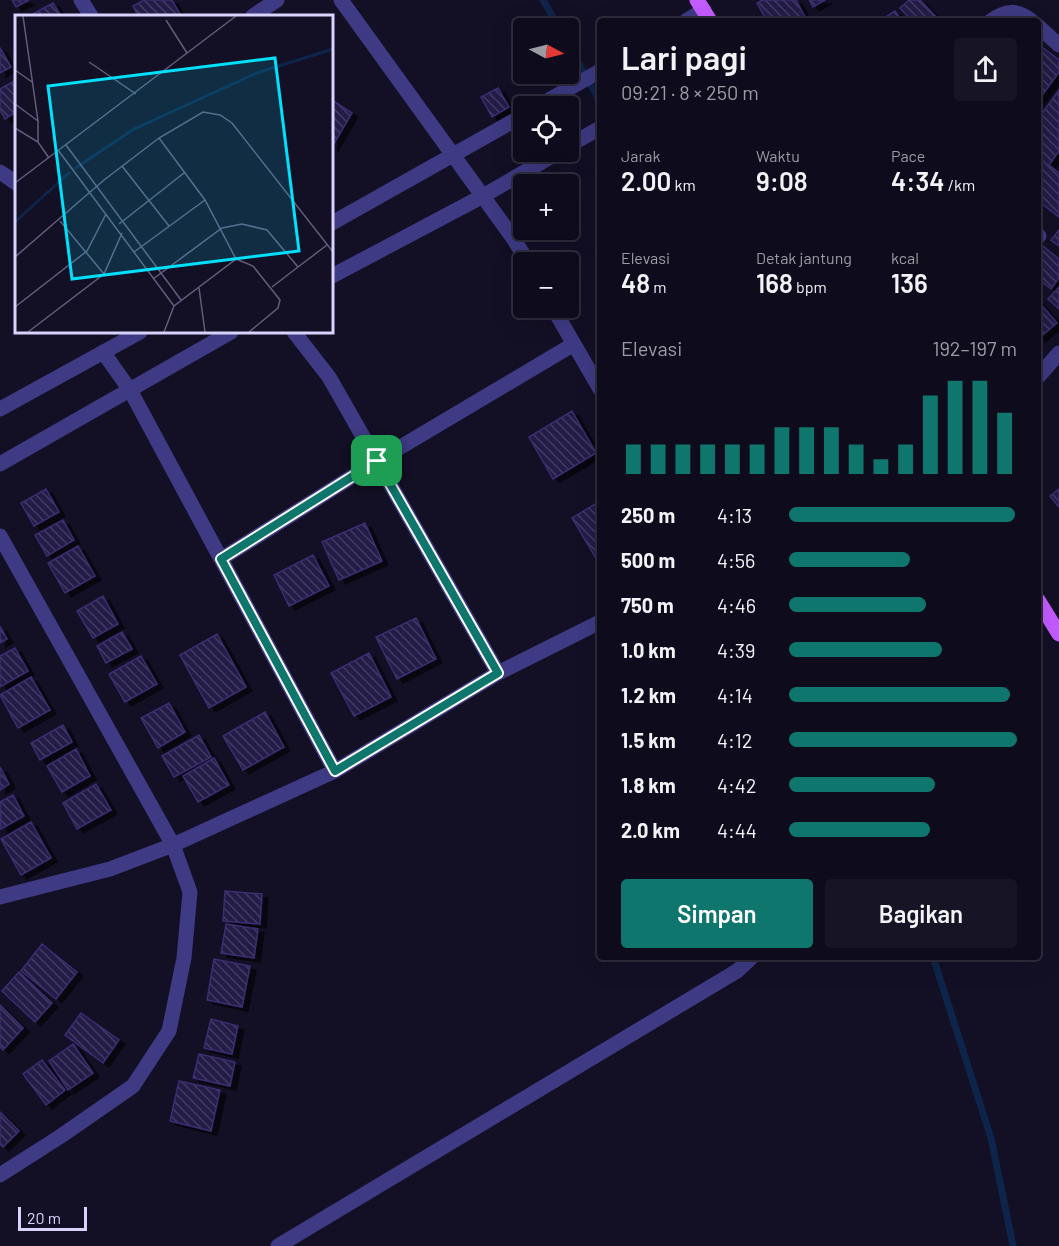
<!DOCTYPE html>
<html lang="id">
<head>
<meta charset="utf-8">
<style>
	body { margin:0; font-family:Barlow,sans-serif; background:#171425; color:#f1f3f6; height:100vh; display:flex; flex-direction:column; font-size:22px; white-space:nowrap }
	* { box-sizing:border-box; margin:0 }
	p { font-size:20px; color:#9b9ba3 }
	.icon { flex:none; width:33px; height:33px; fill:none; stroke:currentColor; stroke-width:2; stroke-linecap:round; stroke-linejoin:round }
	.map { position:relative; flex:1; overflow:hidden }
	.panel { position:absolute; left:597px; top:18px; width:444px; height:942px; display:flex; flex-direction:column; background:#0e0b1c; border-radius:6px; box-shadow:0 6px 24px #0002,0 0 0 2px #2e2b3b }
	.panel>* { flex:none }
	.needle { width:39px; rotate:97deg }
	.buttons { position:absolute; left:513px; top:18px; display:grid; gap:12px }
	.buttons a { display:grid; place-items:center; width:66px; height:66px; border-radius:6px; background:#0e0b1c; box-shadow:0 6px 24px #0002,0 0 0 2px #2e2b3b; font-size:30px }
	.scale { position:absolute; left:18px; bottom:15px; width:69px; box-sizing:border-box; padding-left:6px; border:3px solid #d9d3ff; border-top:0; font-size:16px; line-height:21px; white-space:nowrap; color:#d9d3ff; -webkit-text-stroke:4px #130f25; paint-order:stroke }
	.pin { position:absolute; display:grid; place-items:center; width:51px; height:51px; color:#fff; margin:-26px; border-radius:12px; box-shadow:0 3px 9px #0006 }
	.round { display:grid; place-items:center; flex:none; width:63px; height:63px; border-radius:6px; background:#171425 }
	.overview { display:flex; align-items:center; justify-content:space-between; height:102px; padding:0 24px }
	h1 { font-size:33px; font-weight:600; line-height:45px }
	.figures { display:grid; grid-template-columns:repeat(3,1fr); gap:9px; height:102px; padding:6px 24px }
	.figures div { display:grid; align-content:center }
	.figures b { font-size:26px; font-weight:600 }
	.figures small { font-size:16px; font-weight:400 }
	.figures p { font-size:16px }
	.chart { height:168px; padding:12px 24px }
	.chart p { display:flex; justify-content:space-between }
	.chart svg { width:100%; height:108px; margin-top:6px; stroke:#0f766e; stroke-width:6 }
	.cta { display:flex; gap:12px; margin-top:auto; padding:12px 24px }
	.cta a { flex:1; height:69px; border-radius:6px; background:#0f766e; color:#fff; font-size:24px; font-weight:600; line-height:69px; text-align:center }
	.cta a+a { background:#171425; color:#f1f3f6 }
	ul { padding:0 24px; list-style:none; font-size:20px }
	li { display:grid; grid-template-columns:96px 72px 1fr; align-items:center; height:45px }
	li i { height:15px; border-radius:8px; background:#0f766e }
	.map>svg:first-child { display:block }
	.lines { fill:none; stroke-linecap:round; stroke-linejoin:round }
	.stream { stroke:#0e244a; stroke-width:7 }
	.building { fill:url(#building-back-hatch); stroke:#3c2d71; stroke-width:1.5; filter:url(#shadow) }
	.minor { stroke:#3e3a83; stroke-width:15 }
	.major { stroke:#c35bfe; stroke-width:15 }
	.route-casing { stroke:#fff; stroke-width:12 }
	.route { stroke:#0f766e; stroke-width:8 }
	.inset-river { fill:none; stroke:#0e244a; stroke-width:3 }
	.inset-road { fill:none; stroke:#625d7c; stroke-width:1.5 }
	.view { fill:#02e0fb; fill-opacity:0.15; stroke:#02e0fb; stroke-width:3 }
	.inset-edge { fill:none; stroke:#d9d3ff; stroke-width:3 }
</style>
</head>
<body>
<div class="map">
<svg width="1059" height="1246" viewBox="0 0 1059 1246">
	<defs>
		<pattern id="building-back-hatch" width="6" height="6" patternUnits="userSpaceOnUse" patternTransform="scale(1.5)"><rect width="6" height="6" fill="#241b46"/><path d="M-1 5l2 2M0 0l6 6M5-1l2 2" fill="none" stroke="#433b62"/></pattern>
		<filter id="shadow"><feDropShadow dx="6" dy="4" stdDeviation="0" flood-color="#0009"/></filter>
	</defs>
	<rect width="100%" height="100%" fill="#130f25"/>
	<g class="lines">
		<!-- stream -->
		<path class="stream" d="M543,0L559,28
			M568,45L600,101
			M933,957L991,1138L1013,1246"/>
	</g>
	<!-- building -->
	<path class="building" d="M12,0H29L16,7Z
		M144,0H172L181,16H138L133,6Z
		M763,0H796L806,19L802,21H767L757,3Z
		M809,0H825L813,7Z
		M909,0H920L940,21H912L900,8Z
		M53,3L61,16H29Z
		M895,11L902,21H879Z
		M1038,44L1059,60V72L1038,101Z
		M0,48L11,67L0,73Z
		M16,80V112L5,119L0,110V89Z
		M498,88L509,107L492,117L481,97Z
		M1059,90V151L1049,165L1059,173V217L1038,201V119Z
		M332,100L352,113L332,147Z
		M1059,230V246L1051,240Z
		M1038,242L1059,259V278L1051,289L1038,279Z
		M1059,287V309L1048,299Z
		M1038,301L1057,323L1039,338L1038,336Z
		M572,411L596,453L553,479L529,437Z
		M46,489L59,512L34,526L21,503Z
		M1059,489V507L1050,496Z
		M600,501V565L572,518Z
		M63,520L74,540L47,556L35,535Z
		M365,523L382,561L339,580L322,542Z
		M78,546L95,576L65,593L48,563Z
		M313,555L329,586L289,606L274,575Z
		M103,596L118,624L93,638L77,611Z
		M416,618L436,659L397,679L376,637Z
		M0,626L7,639L0,643Z
		M122,632L132,649L106,663L97,646Z
		M217,634L246,687L209,708L180,655Z
		M15,648L28,671L0,687V656Z
		M369,653L391,697L354,716L331,673Z
		M141,656L157,684L125,702L109,674Z
		M31,677L50,710L18,728L0,695Z
		M169,703L185,732L158,748L141,718Z
		M265,712L284,747L243,770L223,736Z
		M63,725L72,742L40,760L31,743Z
		M199,735L211,757L174,777L162,756Z
		M76,749L90,776L62,792L47,766Z
		M214,758L229,785L198,802L183,776Z
		M0,767L9,784L0,790Z
		M96,784L111,810L77,829L63,803Z
		M13,795L24,816L1,829L0,802Z
		M31,822L51,858L21,875L1,839Z
		M225,891L262,894L260,924L223,921Z
		M226,924L258,929L254,958L221,953Z
		M42,944L77,972L56,999L21,971Z
		M214,959L250,966L242,1007L207,1000Z
		M19,972L52,1003L35,1022L2,991Z
		M0,1005L23,1028L3,1050L0,1047Z
		M81,1013L119,1040L103,1063L65,1035Z
		M211,1019L238,1026L232,1054L204,1048Z
		M73,1044L93,1073L68,1090L49,1061Z
		M199,1054L235,1062L230,1086L193,1078Z
		M42,1060L65,1090L46,1105L23,1074Z
		M179,1081L220,1090L211,1131L170,1121Z
		M0,1112L19,1131L3,1147L0,1144Z"/>
	<g class="lines">
		<!-- minor -->
		<path class="minor" d="M81,0L91,16
			M341,0L513,238L528,262
			M253,16L277,0
			M686,21L704,10
			M991,21C1005,10 1017,9 1032,21
			M1038,26L1059,45
			M538,106L600,71
			M568,146L600,128
			M0,172L16,183
			M332,223L524,115
			M1038,235L1039,236
			M332,276L483,196L559,152
			M553,308L600,389
			M294,332L329,377L498,673
			M103,352L130,390L335,771
			M1038,377L1059,353
			M0,409L140,332
			M0,464L231,332
			M0,536L173,845L190,892L184,958L169,1031L133,1086L61,1136L0,1175
			M221,559L377,461L574,344
			M0,897L110,869L173,845L335,771L498,673L600,622
			M278,1246L737,971L752,957"/>
		<!-- major -->
		<path class="major" d="M697,0L710,21
			M1038,600L1059,634"/>
	</g>
	<g class="lines">
		<!-- route casing -->
		<g class="route-casing">
			<path id="route" d="M377,461L498,673L335,771L221,559Z"/>
		</g>
		<!-- route -->
		<use href="#route" class="route"/>
	</g>
	<!-- overview -->
	<g transform="translate(15 15)">
		<rect width="318" height="318" fill="#130f25"/>
		<path class="inset-river" d="M59,154L119,114L242,58L318,34M0,207L55,157"/>
		<path class="inset-road" d="M8,1L23,106V127M151,5L172,38M74,47L121,79M0,55L17,67M0,89L23,106M0,113L23,127L34,143M144,123L190,185L221,244L159,291L149,317M51,130L166,285M43,135L159,291M107,151L154,211M0,168L221,1M45,206L89,259M104,209L169,158M119,237L190,185M0,242L89,165L144,123L188,97L205,100L217,108L318,237M221,244L238,251L265,285L263,293L234,317M283,252L312,230M138,264L207,213L227,209L252,215L283,252L257,272M184,273L190,317M0,292L72,236L91,199M13,317L89,259L107,218"/>
		<path class="view" d="M260,43L284,236L57,264L33,71Z"/>
		<rect width="318" height="318" class="inset-edge"/>
	</g>
</svg>
<div class="buttons">
<a><svg class="needle" viewBox="-14 -14 28 28"><path d="M0-13l5 13h-10z" fill="#e53935"/><path d="M0 13l5-13h-10z" fill="#9b9ba3"/></svg></a>
<a><svg class="icon" aria-label="locate" viewBox="0 0 24 24"><circle cx="12" cy="12" r="6"/><path d="M12 2v4M12 18v4M2 12h4M18 12h4"/></svg></a>
<a>+</a>
<a>−</a>
</div>
<div class="scale">20 m</div>
<div class="pin" style="left:377px;top:461px;background:#1e9e55"><svg class="icon" aria-label="arrive" viewBox="0 0 24 24"><path d="M6 21V4h12l-3 4 3 4H6"/></svg></div>
<section class="panel">
<div class="overview"><div><h1>Lari pagi</h1><p>09:21 · 8 × 250 m</p></div><a class="round"><svg class="icon" aria-label="share" viewBox="0 0 24 24"><path d="M12 15V3M7 8l5-5 5 5M5 13v7h14v-7"/></svg></a></div>
<div class="figures">
<div><p>Jarak</p><b>2.00<small> km</small></b></div>
<div><p>Waktu</p><b>9:08</b></div>
<div><p>Pace</p><b>4:34<small> /km</small></b></div>
</div>
<div class="figures">
<div><p>Elevasi</p><b>48<small> m</small></b></div>
<div><p>Detak jantung</p><b>168<small> bpm</small></b></div>
<div><p>kcal</p><b>136</b></div>
</div>
<div class="chart"><p><span>Elevasi</span>192–197 m</p>
<svg viewBox="0 0 160 44" preserveAspectRatio="none"><path d="M5 44V32M15 44V32M25 44V32M35 44V32M45 44V32M55 44V32M65 44V25M75 44V25M85 44V25M95 44V32M105 44V38M115 44V32M125 44V12M135 44V6M145 44V6M155 44V19"/></svg>
</div>
<ul>
<li><b>250 m</b>4:13<i style="width:99%"></i></li>
<li><b>500 m</b>4:56<i style="width:53%"></i></li>
<li><b>750 m</b>4:46<i style="width:60%"></i></li>
<li><b>1.0 km</b>4:39<i style="width:67%"></i></li>
<li><b>1.2 km</b>4:14<i style="width:97%"></i></li>
<li><b>1.5 km</b>4:12<i style="width:100%"></i></li>
<li><b>1.8 km</b>4:42<i style="width:64%"></i></li>
<li><b>2.0 km</b>4:44<i style="width:62%"></i></li>
</ul>
<div class="cta"><a>Simpan</a><a>Bagikan</a></div>
</section>
</div>
</body>
</html>
